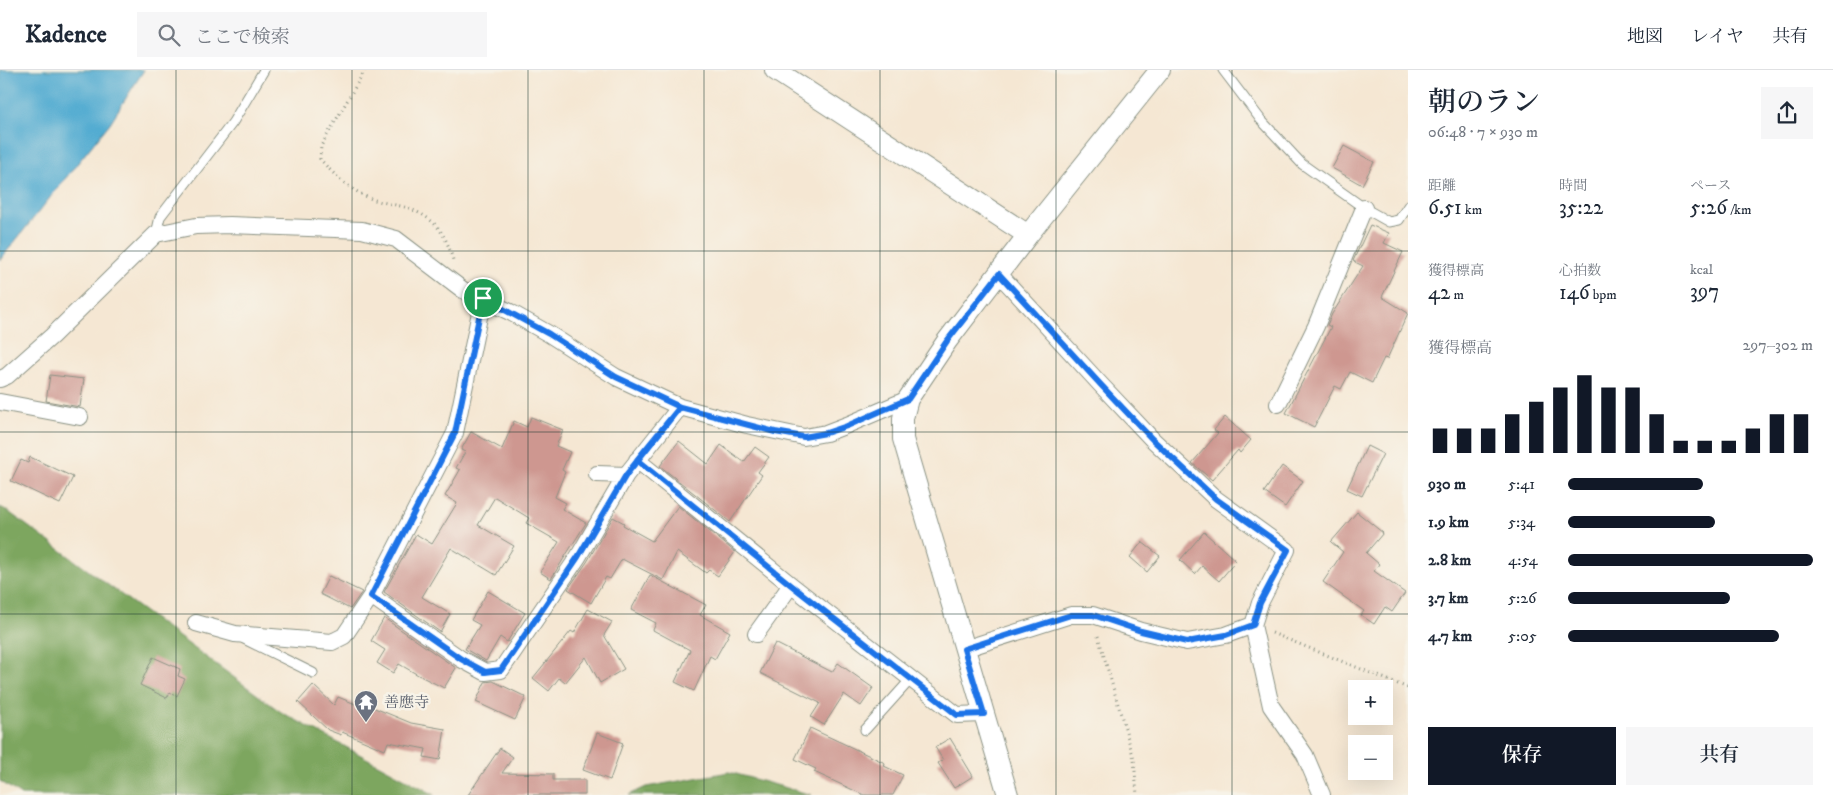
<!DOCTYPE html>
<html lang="ja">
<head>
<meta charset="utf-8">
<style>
	body { margin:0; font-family:"IM FELL DW Pica","Noto Serif JP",serif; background:#f6f6f7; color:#1f2937; height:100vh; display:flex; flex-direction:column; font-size:19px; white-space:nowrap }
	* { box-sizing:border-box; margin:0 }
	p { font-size:16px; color:#747a83 }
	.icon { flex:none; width:28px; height:28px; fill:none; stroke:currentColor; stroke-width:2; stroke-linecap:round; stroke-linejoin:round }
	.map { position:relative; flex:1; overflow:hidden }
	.panel { display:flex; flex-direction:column; background:#fff; width:425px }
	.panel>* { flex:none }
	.fabs { position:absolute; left:1348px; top:610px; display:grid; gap:10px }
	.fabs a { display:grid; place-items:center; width:45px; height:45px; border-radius:0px; background:#fff; box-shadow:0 5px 20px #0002; font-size:25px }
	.pin { position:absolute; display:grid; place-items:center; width:42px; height:42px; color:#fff; margin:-21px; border:2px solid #fff; border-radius:50%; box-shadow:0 1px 5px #0007 }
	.round { display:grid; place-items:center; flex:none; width:52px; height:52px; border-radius:0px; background:#f6f6f7 }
	.overview { display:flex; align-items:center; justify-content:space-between; height:85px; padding:0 20px }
	h1 { font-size:28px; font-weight:600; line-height:38px }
	.stats { display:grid; grid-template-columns:repeat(3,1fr); gap:8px; height:85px; padding:5px 20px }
	.stats div { display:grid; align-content:center }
	.stats b { font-size:21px; font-weight:600 }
	.stats small { font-size:14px; font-weight:400 }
	.stats p { font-size:14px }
	.chart { height:140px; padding:10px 20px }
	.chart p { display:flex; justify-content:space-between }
	.chart svg { width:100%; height:90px; margin-top:5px; stroke:#111827; stroke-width:6 }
	.primary-button { display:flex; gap:10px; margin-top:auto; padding:10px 20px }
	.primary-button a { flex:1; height:58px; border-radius:0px; background:#111827; color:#fff; font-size:20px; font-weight:600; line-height:58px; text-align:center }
	.primary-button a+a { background:#f6f6f7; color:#1f2937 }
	ul { padding:0 20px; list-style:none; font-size:16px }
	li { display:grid; grid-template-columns:80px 60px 1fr; align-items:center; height:38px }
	li i { height:12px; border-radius:6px; background:#111827 }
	header { display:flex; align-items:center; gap:30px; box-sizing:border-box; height:70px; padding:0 25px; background:#fff; border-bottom:1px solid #e0e1e3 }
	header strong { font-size:24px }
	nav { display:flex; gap:28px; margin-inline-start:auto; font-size:18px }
	.search { width:350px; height:45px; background:#f6f6f7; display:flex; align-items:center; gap:12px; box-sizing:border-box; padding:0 18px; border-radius:0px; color:#747a83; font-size:19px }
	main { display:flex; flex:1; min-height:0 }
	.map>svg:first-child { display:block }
	.forest { fill:#7da65e; stroke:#4e7249 }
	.water { fill:#53acd1; stroke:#397482 }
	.building { fill:#ce9790 }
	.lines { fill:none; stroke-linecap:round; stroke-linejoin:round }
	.service-casing { stroke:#8a9284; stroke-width:11 }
	.minor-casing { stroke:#8a9284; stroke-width:18 }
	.tertiary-casing { stroke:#8a9284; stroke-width:22 }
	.path { stroke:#8a9284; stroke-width:3; stroke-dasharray:1 4; stroke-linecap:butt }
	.service { stroke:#fff; stroke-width:9 }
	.minor { stroke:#fff; stroke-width:16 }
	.tertiary { stroke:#fff; stroke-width:20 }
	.route-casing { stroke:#fff; stroke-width:10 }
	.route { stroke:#1a73e8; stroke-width:6 }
	.grid { fill:none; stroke:#1f3d34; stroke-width:1; stroke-opacity:0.55 }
	.labels { text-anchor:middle; stroke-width:5; stroke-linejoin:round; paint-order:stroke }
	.worship-label { font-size:15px; fill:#5b616d; stroke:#f7f3e8; text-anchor:start }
</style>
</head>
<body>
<header>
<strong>Kadence</strong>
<div class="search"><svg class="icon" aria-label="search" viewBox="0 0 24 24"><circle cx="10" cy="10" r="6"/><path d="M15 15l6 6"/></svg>ここで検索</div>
<nav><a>地図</a><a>レイヤ</a><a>共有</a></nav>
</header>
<main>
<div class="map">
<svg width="1408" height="725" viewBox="0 0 1408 725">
	<rect width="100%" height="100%" fill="#f7f3e8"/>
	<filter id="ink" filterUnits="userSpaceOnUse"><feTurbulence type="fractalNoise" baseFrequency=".02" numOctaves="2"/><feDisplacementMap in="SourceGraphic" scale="10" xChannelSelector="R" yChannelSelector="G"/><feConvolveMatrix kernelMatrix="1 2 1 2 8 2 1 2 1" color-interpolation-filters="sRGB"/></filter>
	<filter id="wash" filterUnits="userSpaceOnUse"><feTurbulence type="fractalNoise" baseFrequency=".0096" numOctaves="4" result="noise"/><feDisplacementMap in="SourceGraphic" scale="20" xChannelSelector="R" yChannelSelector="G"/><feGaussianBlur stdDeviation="1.12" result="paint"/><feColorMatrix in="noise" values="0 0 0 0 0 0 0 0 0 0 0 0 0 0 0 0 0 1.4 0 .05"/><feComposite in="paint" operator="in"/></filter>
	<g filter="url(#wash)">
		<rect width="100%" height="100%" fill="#f5e7d3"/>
		<!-- forest -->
		<path class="forest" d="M0,437L6,440L281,642L435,725H21L0,711Z
			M729,702L812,725H629L646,717Z"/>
		<!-- water -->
		<path class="water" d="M0,0H144L110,53L0,190Z"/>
		<g id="blocks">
			<!-- building -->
			<path class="building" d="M1344,76L1374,92L1362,115L1332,98Z
				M1370,155L1389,163L1384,173L1403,182L1382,227L1408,243L1387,289L1384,288L1372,313L1350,302L1341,319L1335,316L1314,357L1286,343L1331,257L1327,255L1332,244L1363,196L1353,191Z
				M50,305L84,309L80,337L46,331Z
				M531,347L563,360L556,376L570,382L562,400L565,402L555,427L566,433L562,439L586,453L551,509L540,502L559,472L526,453L529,448L495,427L478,455L514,476L496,505L451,478L422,527L450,544L440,562L384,522L416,464L432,474L457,433L445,426L460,400L456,398L465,382L461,380L471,362L502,379L514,351L527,357Z
				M1225,347L1251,370L1240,383L1238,380L1212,410L1192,393L1218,363L1214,360Z
				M679,371L708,394L721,375L744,392L755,377L769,387L758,402L762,405L730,452L660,396Z
				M1367,376L1383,384L1362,426L1347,419Z
				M30,387L73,407L60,434L11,411L21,390L28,393Z
				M1282,396L1303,411L1285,437L1264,422Z
				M678,436L735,482L718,506L709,500L706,503L677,482L663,510L622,489L610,509L606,507L591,533L568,519L587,492L613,447L624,453L623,455L652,471Z
				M1357,442L1383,463L1366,483L1379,494L1374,501L1405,523L1392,542L1385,537L1374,554L1361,545L1364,541L1323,512L1343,482L1331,472Z
				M1204,462L1236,491L1219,511L1202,496L1195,504L1180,490Z
				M1142,472L1160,486L1147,502L1130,487Z
				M650,505L706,535L700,545L730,562L715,589L710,586L694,621L675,612L690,580L653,560L656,553L631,540Z
				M329,506L362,522L350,539L320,524Z
				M488,521L525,543L507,572L500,567L486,591L465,579L480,555L471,550Z
				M588,539L612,552L604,565L624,599L600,613L586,587L565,613L559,608L549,621L533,608L571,561L574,563Z
				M384,548L456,598L444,618L420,606L399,594L393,603L377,593L385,580L371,571Z
				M775,573L832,602L838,593L873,618L861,636L844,624L824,655L811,647L820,633L760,603Z
				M153,587L180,599L178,606L185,609L177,626L170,622L167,628L140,615Z
				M493,611L526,627L515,650L476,632L485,612Z
				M313,615L334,635L338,627L358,635L360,632L411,653L445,659L440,690L424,687L426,679L388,672L385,680L342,662L341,665L328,660L298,632Z
				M810,658L885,693L884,696L903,705L893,725H864L814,702L816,699L795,689Z
				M597,663L623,673L610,710L583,700Z
				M950,668L973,706L954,718L938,693L943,690L935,677Z
				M500,678L513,687L502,703L553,704V710H585V725H468Z"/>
		</g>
	</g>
	<g filter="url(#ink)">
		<use href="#blocks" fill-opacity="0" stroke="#8a9284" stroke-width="1"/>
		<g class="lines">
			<!-- service casing -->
			<g class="service-casing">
				<path id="service" d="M1223,0L1261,50L1302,94L1364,138L1389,152L1399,150L1408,136
					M156,164L160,147L233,52L264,0
					M244,569L313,603
					M865,660L911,609"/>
			</g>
			<!-- minor casing -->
			<g class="minor-casing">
				<path id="minor" d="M999,204L1101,315L1152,369L1216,429L1287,480L1260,533L1253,555L1271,636L1305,685L1322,725
					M0,309L7,306L52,266L156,164L196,156L230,155L362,160L396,169L463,220L510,242L549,264L616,307L680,337L747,355L804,367L826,363L847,355L908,329
					M0,332L80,347
					M1278,334L1316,256L1364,138
					M637,390L791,515L957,645L984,644
					M597,404L626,405
					M371,526L461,589L485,602L501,600L578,487L626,405L680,337
					M196,553L235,564L332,572L344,566L371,526L455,363L483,228
					M756,564L791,515
					M964,579L1071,545H1093L1141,561L1187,572L1226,565L1253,555"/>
			</g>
			<!-- tertiary casing -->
			<g class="tertiary-casing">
				<path id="tertiary" d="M775,0L1028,165
					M1008,725L903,369V348L908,329L947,271L1028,165L1160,0"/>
			</g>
			<!-- path -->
			<path class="path" d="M365,0L321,76L320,89C333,104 348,118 367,127C380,133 395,134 408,138C436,149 445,162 453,190
				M1272,563L1408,618
				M1098,566L1134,689L1137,725"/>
			<!-- service -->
			<use href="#service" class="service"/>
			<!-- minor -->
			<use href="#minor" class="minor"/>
			<!-- tertiary -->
			<use href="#tertiary" class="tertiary"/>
		</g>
	</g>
	<g class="lines" filter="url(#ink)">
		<!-- route casing -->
		<g class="route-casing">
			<path id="route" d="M483,228L549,264L616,307L680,337L637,390L791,515L957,645L984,644L964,579L1071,545H1093L1141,561L1187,572L1226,565L1253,555L1260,533L1288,480L1216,429L1152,369L1101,315L999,204L947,271L908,329L847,356L826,363L804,367L775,362L680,337L626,405L578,487L501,600L485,602L461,589L371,526L455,363L483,228"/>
		</g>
		<!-- route -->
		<use href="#route" class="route"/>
	</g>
	<!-- grid -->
	<path class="grid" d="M176,0V725M352,0V725M528,0V725M704,0V725M880,0V725M1056,0V725M1232,0V725M0,181H1408M0,362H1408M0,544H1408"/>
	<!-- icons -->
	<defs>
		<g id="temple-pin" transform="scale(1.25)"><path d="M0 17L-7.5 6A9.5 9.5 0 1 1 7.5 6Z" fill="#6b7280" stroke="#f7f3e8"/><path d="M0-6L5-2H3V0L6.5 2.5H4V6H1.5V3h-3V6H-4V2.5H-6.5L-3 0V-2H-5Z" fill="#fff"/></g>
	</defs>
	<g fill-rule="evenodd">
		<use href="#temple-pin" x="366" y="632"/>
	</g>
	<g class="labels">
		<!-- worship labels -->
		<g class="worship-label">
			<text x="384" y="637">善應寺</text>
		</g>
	</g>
</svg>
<div class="fabs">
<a>+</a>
<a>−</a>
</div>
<div class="pin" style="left:483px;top:228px;background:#1e9e55"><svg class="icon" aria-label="arrive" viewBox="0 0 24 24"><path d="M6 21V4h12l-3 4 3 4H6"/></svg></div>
</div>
<section class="panel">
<div class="overview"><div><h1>朝のラン</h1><p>06:48 · 7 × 930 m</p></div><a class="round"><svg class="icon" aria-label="share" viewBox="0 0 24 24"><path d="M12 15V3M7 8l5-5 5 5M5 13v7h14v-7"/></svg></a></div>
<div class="stats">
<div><p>距離</p><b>6.51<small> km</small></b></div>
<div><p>時間</p><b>35:22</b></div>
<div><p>ペース</p><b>5:26<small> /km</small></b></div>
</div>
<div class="stats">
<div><p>獲得標高</p><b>42<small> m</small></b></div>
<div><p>心拍数</p><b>146<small> bpm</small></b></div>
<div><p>kcal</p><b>397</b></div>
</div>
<div class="chart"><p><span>獲得標高</span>297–302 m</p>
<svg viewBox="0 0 160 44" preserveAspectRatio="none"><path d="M5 44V32M15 44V32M25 44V32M35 44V25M45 44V19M55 44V12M65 44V6M75 44V12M85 44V12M95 44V25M105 44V38M115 44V38M125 44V38M135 44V32M145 44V25M155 44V25"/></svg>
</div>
<ul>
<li><b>930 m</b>5:41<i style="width:55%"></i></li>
<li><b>1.9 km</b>5:34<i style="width:60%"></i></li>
<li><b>2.8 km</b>4:54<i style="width:100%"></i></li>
<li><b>3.7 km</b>5:26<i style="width:66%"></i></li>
<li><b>4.7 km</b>5:05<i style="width:86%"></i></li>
</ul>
<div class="primary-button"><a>保存</a><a>共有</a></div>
</section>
</main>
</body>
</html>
